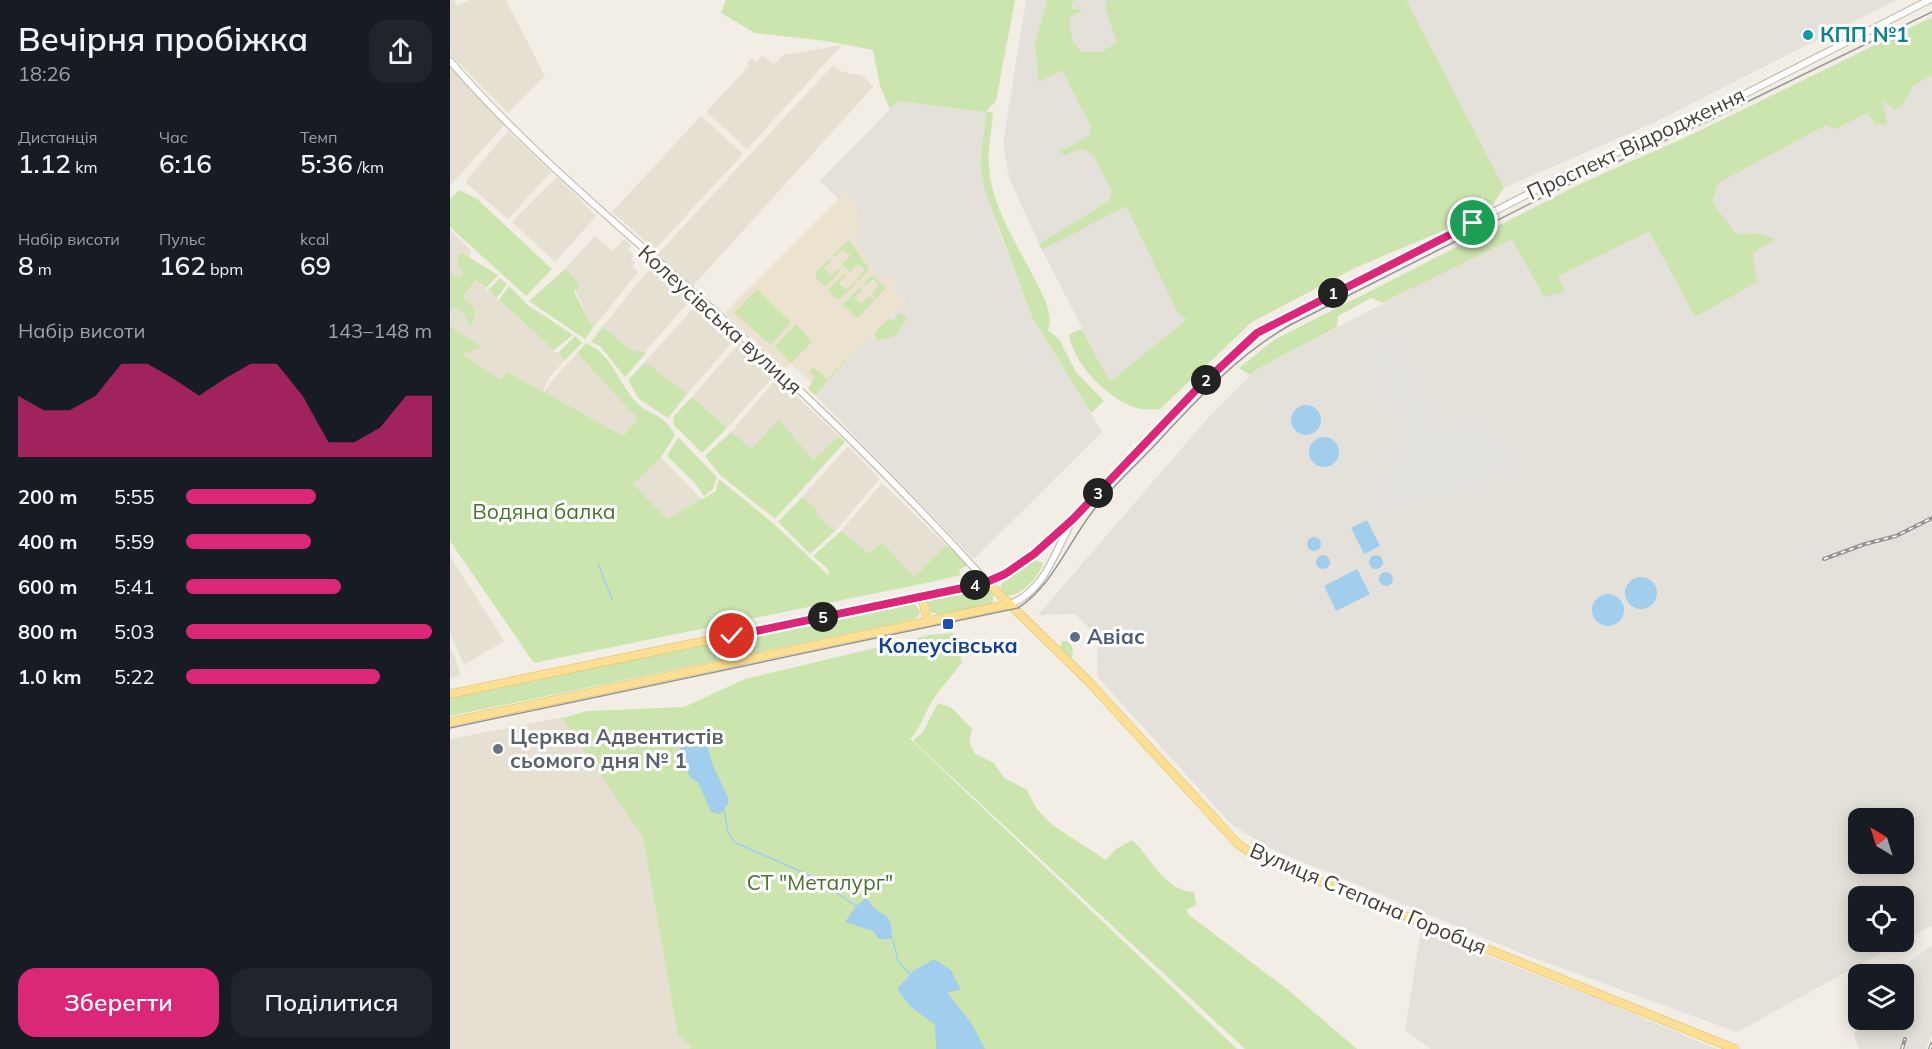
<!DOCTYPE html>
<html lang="uk">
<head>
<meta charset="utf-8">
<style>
	body { margin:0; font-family:Mulish,sans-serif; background:#20242c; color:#f1f3f6; height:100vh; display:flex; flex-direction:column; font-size:22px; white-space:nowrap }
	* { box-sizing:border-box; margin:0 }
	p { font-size:20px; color:#9ea1a6 }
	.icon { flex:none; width:33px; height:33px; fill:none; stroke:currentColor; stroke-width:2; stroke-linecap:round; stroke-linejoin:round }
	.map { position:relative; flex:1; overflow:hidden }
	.drawer { display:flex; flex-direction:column; background:#171b24; width:450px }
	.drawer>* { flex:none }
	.needle { width:39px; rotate:322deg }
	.controls { position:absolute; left:1398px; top:808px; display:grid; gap:12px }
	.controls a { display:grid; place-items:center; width:66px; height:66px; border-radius:12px; background:#171b24; box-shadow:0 3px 15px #0003; font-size:30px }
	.pin { position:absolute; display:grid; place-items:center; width:51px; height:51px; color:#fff; margin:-26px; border:3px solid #fff; border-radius:50%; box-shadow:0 2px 6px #0007 }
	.km { position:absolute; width:30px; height:30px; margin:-15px; border-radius:50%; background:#222; color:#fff; font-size:16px; line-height:30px; text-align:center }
	.round { display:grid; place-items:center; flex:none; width:63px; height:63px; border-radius:18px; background:#20242c }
	.overview { display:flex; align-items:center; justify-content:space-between; height:102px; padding:0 18px }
	h1 { font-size:33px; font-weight:600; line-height:45px }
	.figures { display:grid; grid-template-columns:repeat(3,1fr); gap:9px; height:102px; padding:6px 18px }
	.figures div { display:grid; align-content:center }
	.figures b { font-size:26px; font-weight:600 }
	.figures small { font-size:16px; font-weight:400 }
	.figures p { font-size:16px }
	.chart { height:168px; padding:12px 18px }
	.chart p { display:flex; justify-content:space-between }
	.chart svg { width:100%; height:108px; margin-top:6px; fill:#db2777; opacity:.7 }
	.button { display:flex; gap:12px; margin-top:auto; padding:12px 18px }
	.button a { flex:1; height:69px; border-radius:18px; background:#db2777; color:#fff; font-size:24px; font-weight:600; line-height:69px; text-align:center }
	.button a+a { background:#20242c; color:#f1f3f6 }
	ul { padding:0 18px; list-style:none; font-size:20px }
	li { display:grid; grid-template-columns:96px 72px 1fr; align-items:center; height:45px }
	li i { height:15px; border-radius:8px; background:#db2777 }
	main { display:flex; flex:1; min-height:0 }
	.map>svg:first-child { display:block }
	.residential { fill:#e6e0d3 }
	.industrial { fill:#e4e0da; fill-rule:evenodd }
	.education { fill:#ebe3cf }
	.green { fill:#cce5af }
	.parking { fill:#e3e1dd }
	.water { fill:#a2ceee }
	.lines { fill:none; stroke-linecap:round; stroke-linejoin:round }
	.stream { stroke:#a2ceee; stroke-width:1.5 }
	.minor-casing { stroke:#bdb6a8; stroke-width:8 }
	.major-casing { stroke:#e0bd65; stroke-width:9 }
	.minor { stroke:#fff; stroke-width:6 }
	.major { stroke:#fbdf95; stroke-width:8 }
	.tram { stroke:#959595; stroke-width:1.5 }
	.rail-casing { stroke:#959595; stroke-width:4 }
	.rail { stroke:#fff; stroke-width:1.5; stroke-dasharray:4.5; stroke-linecap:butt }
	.route-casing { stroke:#fff; stroke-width:12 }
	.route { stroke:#db2777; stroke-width:8 }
	.culture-dot { fill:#0f9aa8; stroke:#fff; stroke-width:2 }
	.transit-dot { fill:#1a4fb4; stroke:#fff; stroke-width:2 }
	.service-dot { fill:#5c6f8a; stroke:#fff; stroke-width:2 }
	.worship-dot { fill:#6b7280; stroke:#fff; stroke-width:2 }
	.labels { text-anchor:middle; stroke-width:6; stroke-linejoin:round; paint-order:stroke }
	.culture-label { font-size:21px; font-weight:bold; fill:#0d838f; stroke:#fff; text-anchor:start }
	.street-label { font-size:21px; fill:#443e35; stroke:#fff }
	.park-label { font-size:21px; fill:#45742a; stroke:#fff }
	.service-label { font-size:21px; font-weight:bold; fill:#4e5e75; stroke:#fff; text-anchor:start }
	.transit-label { font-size:21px; font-weight:bold; fill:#164399; stroke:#fff }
	.worship-label { font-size:21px; font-weight:bold; fill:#5b616d; stroke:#fff; text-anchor:start }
</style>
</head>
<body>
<main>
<section class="drawer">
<div class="overview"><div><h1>Вечірня пробіжка</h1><p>18:26</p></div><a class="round"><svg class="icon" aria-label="share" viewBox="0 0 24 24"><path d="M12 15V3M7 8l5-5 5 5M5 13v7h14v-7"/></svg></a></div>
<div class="figures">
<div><p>Дистанція</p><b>1.12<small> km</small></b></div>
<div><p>Час</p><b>6:16</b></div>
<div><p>Темп</p><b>5:36<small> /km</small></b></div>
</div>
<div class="figures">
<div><p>Набір висоти</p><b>8<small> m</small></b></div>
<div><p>Пульс</p><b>162<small> bpm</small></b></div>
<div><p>kcal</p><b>69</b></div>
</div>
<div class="chart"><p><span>Набір висоти</span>143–148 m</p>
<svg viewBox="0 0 160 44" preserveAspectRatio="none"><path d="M0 44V19L10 25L20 25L30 19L40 6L50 6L60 12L70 19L80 12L90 6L100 6L110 19L120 38L130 38L140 32L150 19L160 19V44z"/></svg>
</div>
<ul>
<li><b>200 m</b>5:55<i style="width:53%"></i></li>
<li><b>400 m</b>5:59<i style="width:51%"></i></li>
<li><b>600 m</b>5:41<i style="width:63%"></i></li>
<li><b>800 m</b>5:03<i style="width:100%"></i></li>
<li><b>1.0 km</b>5:22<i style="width:79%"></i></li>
</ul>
<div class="button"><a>Зберегти</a><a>Поділитися</a></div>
</section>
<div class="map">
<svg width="1482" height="1049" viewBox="0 0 1482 1049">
	<rect width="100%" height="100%" fill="#f2eee5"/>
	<!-- residential -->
	<path class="residential" d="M0,0H4L7,6L20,0H56L95,76L58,113L0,54Z
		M392,45L297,149L256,112L299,66L297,63L301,58L306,62L312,55L324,64L334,55Z
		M0,64L56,123L0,186Z
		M383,65L392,72L412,75L423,87L242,287L207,255Z
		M251,116L293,154L205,249L162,212Z
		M58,131L101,172L58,219L15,182Z
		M107,177L146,216L105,262L62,222Z
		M0,230L21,250L15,272L0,287Z
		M145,236L163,251L174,239L181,245L178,250L184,255L181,259L185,263L182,267L188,272L143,328L115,269Z
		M204,263L243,297L193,354L181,350L153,326Z
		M26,280L115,360L100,376L93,391L58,372L50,379L11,354L32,347L1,327L0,312L5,307L15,314L22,324L25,320L24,308L13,298Z
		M248,303L287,337L237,394L215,380L195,362Z
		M290,342L324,376L277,428L242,397Z
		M127,353L189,419L173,436L94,393L100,383Z
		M327,378L389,436L363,460L302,449L281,432Z
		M398,446L430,479L385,531L367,515L366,508L352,497Z
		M211,457L253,501L217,519L182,484Z
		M432,483L496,545L464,577L432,542L419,554L391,531Z
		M0,556L54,641L14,665L0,633Z
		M0,648L4,654L11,676L0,678Z
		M114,717L194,837L221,981L271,1049H0V739Z"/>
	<!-- industrial -->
	<path class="industrial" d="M576,0H1446L1203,123L1054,188L1041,165L737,319L660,382L591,248L559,177L553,144Z
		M1482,75V925L1454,941V897H1408V942H1451L1287,1032L1073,954L817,847L780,823L647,676L648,637L625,614L588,615L758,418L806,370L1060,237L1463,86ZM1408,819H1454V864H1408Z
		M448,101L536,111L530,165L548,229L582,317L652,432L524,559L365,395L456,301L426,273L404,237L409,226L395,192L388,199L370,181Z
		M971,930L1150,1000L1267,1049H981L955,1030Z
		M1482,945V1033L1476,1049H1409L1404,1034L1415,1020H1454V975H1449L1458,963Z"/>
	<!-- education -->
	<path class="education" d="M395,192L406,206L412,221L407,223L412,229L404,237L426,273L433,279L438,273L448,283L443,288L456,301L425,332L427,335L423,340L420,338L365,395L358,389L361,382L341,364L334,368L277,315L276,311Z"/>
	<!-- green -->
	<path class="green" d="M276,0H565L546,101L536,111L543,113C542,131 537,149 539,168C542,207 567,244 584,278C592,294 604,313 598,330L609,339L626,372L654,401L641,413L582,317L535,191L530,165L536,112L448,101L440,109L430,86L423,50L376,41L305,33L271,13Z
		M597,0H626L622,2V9H634L619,18L622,40L631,52H651L667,43L655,7L657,0H956L1054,188L1040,208L1023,198C1007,205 1007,212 1002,227L907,267L802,322L710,409C703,409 693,410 686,408C658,399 623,364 619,334L632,329L660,382L737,319L729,315L676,206L592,250L589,244L659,201L662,191L644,156L633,148L615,155L610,152L611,148L616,149L640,135L641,127L612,70L589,82L585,44Z
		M1482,17V75L1463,86L1452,106L1445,110L1433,100L1437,125L1425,124L1418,113L1385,129L1376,125L1268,183L1262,202L1287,235L1308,233L1326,239L1303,253L1307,282L1245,317L1199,231L1108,276L1115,292L1094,297L1062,239L932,303L921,298L888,316L887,327L806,370L800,375L789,368L824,340L1132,183L1243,134Z
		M9,190L27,199L102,269L76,296L0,227V199Z
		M397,241L401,242L419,269L409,281L407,279L415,270L408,264L400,272L392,264L400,256L393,249L384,257L383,255Z
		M12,253L48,275L36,288L26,280L13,297L24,308L25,320L19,327L15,314L5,308L0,312V272L9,278L14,272L9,267L7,257Z
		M380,258L382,260L374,268L381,275L388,268L390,271L375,287L366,278V272Z
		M115,269L130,285L124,292L143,328L135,339L79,301Z
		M394,274L396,276L389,283L396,290L405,281L407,283L388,300L378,290Z
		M422,275L436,288L426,299L422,294L429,285L423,279L415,286L413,285Z
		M50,278L57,284L47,298L38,290Z
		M59,286L79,306L123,335L104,350L49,300Z
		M410,287L412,290L405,297L411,304L419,296L425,300L407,318L393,304Z
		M307,289L341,322L321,345L284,313Z
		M450,313L457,318L446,336L427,341L425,332L439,318L443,321Z
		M0,322L1,327L32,347L12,354L50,379L58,372L173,436L188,419L127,353L136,343C163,355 168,383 187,403C201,417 213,412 225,435L211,457L183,484L217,519L266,491L269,479L324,524L379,576L378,569L363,556L391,531L419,554L432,542L464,577L496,545L511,556L517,566L509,569L511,575L481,582L84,663L0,541Z
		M346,324L362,342L341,363L324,347Z
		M153,326L181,350L196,353L175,377L150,346L141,342Z
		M125,336L132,343L115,360L108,353Z
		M419,336L365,395L358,389L365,378L359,371L363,367L377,379Z
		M195,362L237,394L218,418L189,399L178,380Z
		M242,397L277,428L252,453L224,425L223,417Z
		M329,419L363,460L389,436L395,442L325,519L270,475L255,456L281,432L302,449Z
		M228,437L267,477L263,489L254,496L244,482L217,456Z
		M352,497L367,509V515L385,531L360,554L328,522Z
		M585,560L593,563C589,577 573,595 557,596L551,589V584Z
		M535,586L543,594V602L540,605L489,615L481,612L478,602L481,597Z
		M463,601L471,613L463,620L0,716V696Z
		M503,633L512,662C504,674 495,683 486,695C475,709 473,726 460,739L787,1049H240V1045L228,1035L193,837L112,718L137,711L234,707L295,679L479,635Z
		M612,641H617L622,646L623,655L621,658L610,648Z
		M488,703L502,708L522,729L519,741L525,754L544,763L554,778L577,790L586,808L602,825L656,860L666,849L682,840C702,858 714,891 744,892L746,905L736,910L739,915L838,990L907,1049H795L463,741L473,732Z"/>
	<!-- parking -->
	<path class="parking" d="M944,345L986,427L1001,436L1027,422L1040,445L1048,441L1059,466L992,498L975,495L943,510L927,476L964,456V448L924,357Z"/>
	<!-- water -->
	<path class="water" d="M841 420a15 15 0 1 1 30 0a15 15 0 1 1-30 0Z
		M859 452a15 15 0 1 1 30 0a15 15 0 1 1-30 0Z
		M917,520L930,546L914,554L901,528Z
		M857 544a7 7 0 1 1 14 0a7 7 0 1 1-14 0Z
		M919 562a7 7 0 1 1 14 0a7 7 0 1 1-14 0Z
		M866 562a7 7 0 1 1 14 0a7 7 0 1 1-14 0Z
		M907,569L920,594L886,611L874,586Z
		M929 579a7 7 0 1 1 14 0a7 7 0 1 1-14 0Z
		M1175 593a16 16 0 1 1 32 0a16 16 0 1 1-32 0Z
		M1142 610a16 16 0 1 1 32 0a16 16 0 1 1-32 0Z
		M237,734L255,736L262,763L278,798V804L270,814L261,812L248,782L240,778L230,751L231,739Z
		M415,899L419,900C428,920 442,905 442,939H429L423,931L395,922L406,906Z
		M484,959L501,970L511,990L497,992L522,1024L535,1049H486L485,1025L461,1007L447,989L463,971Z"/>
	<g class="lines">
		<!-- stream -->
		<path class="stream" d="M148,564L162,599
			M274,810L278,832L284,842L363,877L406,906
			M443,940L448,961L460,974"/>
		<!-- minor casing -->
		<g class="minor-casing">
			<path id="minor" d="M0,61C75,148 165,222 250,298C350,388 447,482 537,582L555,574L584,554L623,519L745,391L807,333L1125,170L1240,122L1479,0
				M560,604C594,591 604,554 620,525"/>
		</g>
		<!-- major casing -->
		<g class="major-casing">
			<path id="major" d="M472,597L478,622
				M0,694L537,582L638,681L788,844L802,854L1285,1049
				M0,722L560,604"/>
		</g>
		<!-- minor -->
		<use href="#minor" class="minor"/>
		<!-- major -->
		<use href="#major" class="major"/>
		<!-- tram -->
		<path class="tram" d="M0,728L568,608C603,585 618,543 643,511C661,488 683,468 703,447C745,402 786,356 840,325L1117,185L1260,120L1482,12"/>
		<!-- rail casing -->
		<g class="rail-casing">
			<path id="rail" d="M1374,559L1415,544L1446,536L1482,518
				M1452,1049L1455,1039
				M1480,1049L1482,1044"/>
		</g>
		<!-- rail -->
		<use href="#rail" class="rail"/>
	</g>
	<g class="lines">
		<!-- route casing -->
		<g class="route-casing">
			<path id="route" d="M282,636L532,584L555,574L584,554L623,519L745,391L807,333L1023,223"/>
		</g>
		<!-- route -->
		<use href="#route" class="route"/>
	</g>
	<!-- markers -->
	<circle class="culture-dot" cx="1358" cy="35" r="6"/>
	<rect class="transit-dot" x="492" y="618" width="12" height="12" rx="3"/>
	<circle class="service-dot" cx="625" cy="637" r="6"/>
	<circle class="worship-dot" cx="48" cy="749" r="6"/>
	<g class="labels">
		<!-- culture labels -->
		<g class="culture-label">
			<text x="1370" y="42">КПП №1</text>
		</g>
		<!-- street labels -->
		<g class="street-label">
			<text transform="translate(1186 144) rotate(-25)" y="7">Проспект Відродження</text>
			<text transform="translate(270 320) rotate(42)" y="7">Колеусівська вулиця</text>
			<text transform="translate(918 899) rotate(23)" y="7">Вулиця Степана Горобця</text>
		</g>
		<!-- park labels -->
		<g class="park-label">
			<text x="94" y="519">Водяна балка</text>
			<text x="370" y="890">СТ "Металург"</text>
		</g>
		<!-- service labels -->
		<g class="service-label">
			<text x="637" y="644">Авіас</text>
		</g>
		<!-- transit labels -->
		<g class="transit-label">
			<text x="498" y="653">Колеусівська</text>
		</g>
		<!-- worship labels -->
		<g class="worship-label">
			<text x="60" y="744">Церква Адвентистів<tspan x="60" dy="24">сьомого дня № 1</tspan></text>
		</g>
	</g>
</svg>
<div class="controls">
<a><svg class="needle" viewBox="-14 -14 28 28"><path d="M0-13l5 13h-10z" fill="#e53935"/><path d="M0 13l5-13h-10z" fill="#9ea1a6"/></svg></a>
<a><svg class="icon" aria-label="locate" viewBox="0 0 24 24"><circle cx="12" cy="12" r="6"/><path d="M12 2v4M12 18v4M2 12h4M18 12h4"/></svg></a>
<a><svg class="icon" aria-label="layers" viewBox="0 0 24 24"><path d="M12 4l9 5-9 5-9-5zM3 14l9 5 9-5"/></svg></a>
</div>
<div class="pin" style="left:1023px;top:223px;background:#1e9e55"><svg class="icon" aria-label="arrive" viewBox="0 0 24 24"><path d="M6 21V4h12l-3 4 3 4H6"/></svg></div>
<div class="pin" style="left:282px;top:636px;background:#d93025"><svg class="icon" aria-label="check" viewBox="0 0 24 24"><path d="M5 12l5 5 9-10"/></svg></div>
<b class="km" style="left:883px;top:293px">1</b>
<b class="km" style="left:756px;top:380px">2</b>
<b class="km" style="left:648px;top:493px">3</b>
<b class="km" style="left:525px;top:585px">4</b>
<b class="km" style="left:373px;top:617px">5</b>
</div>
</main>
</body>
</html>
